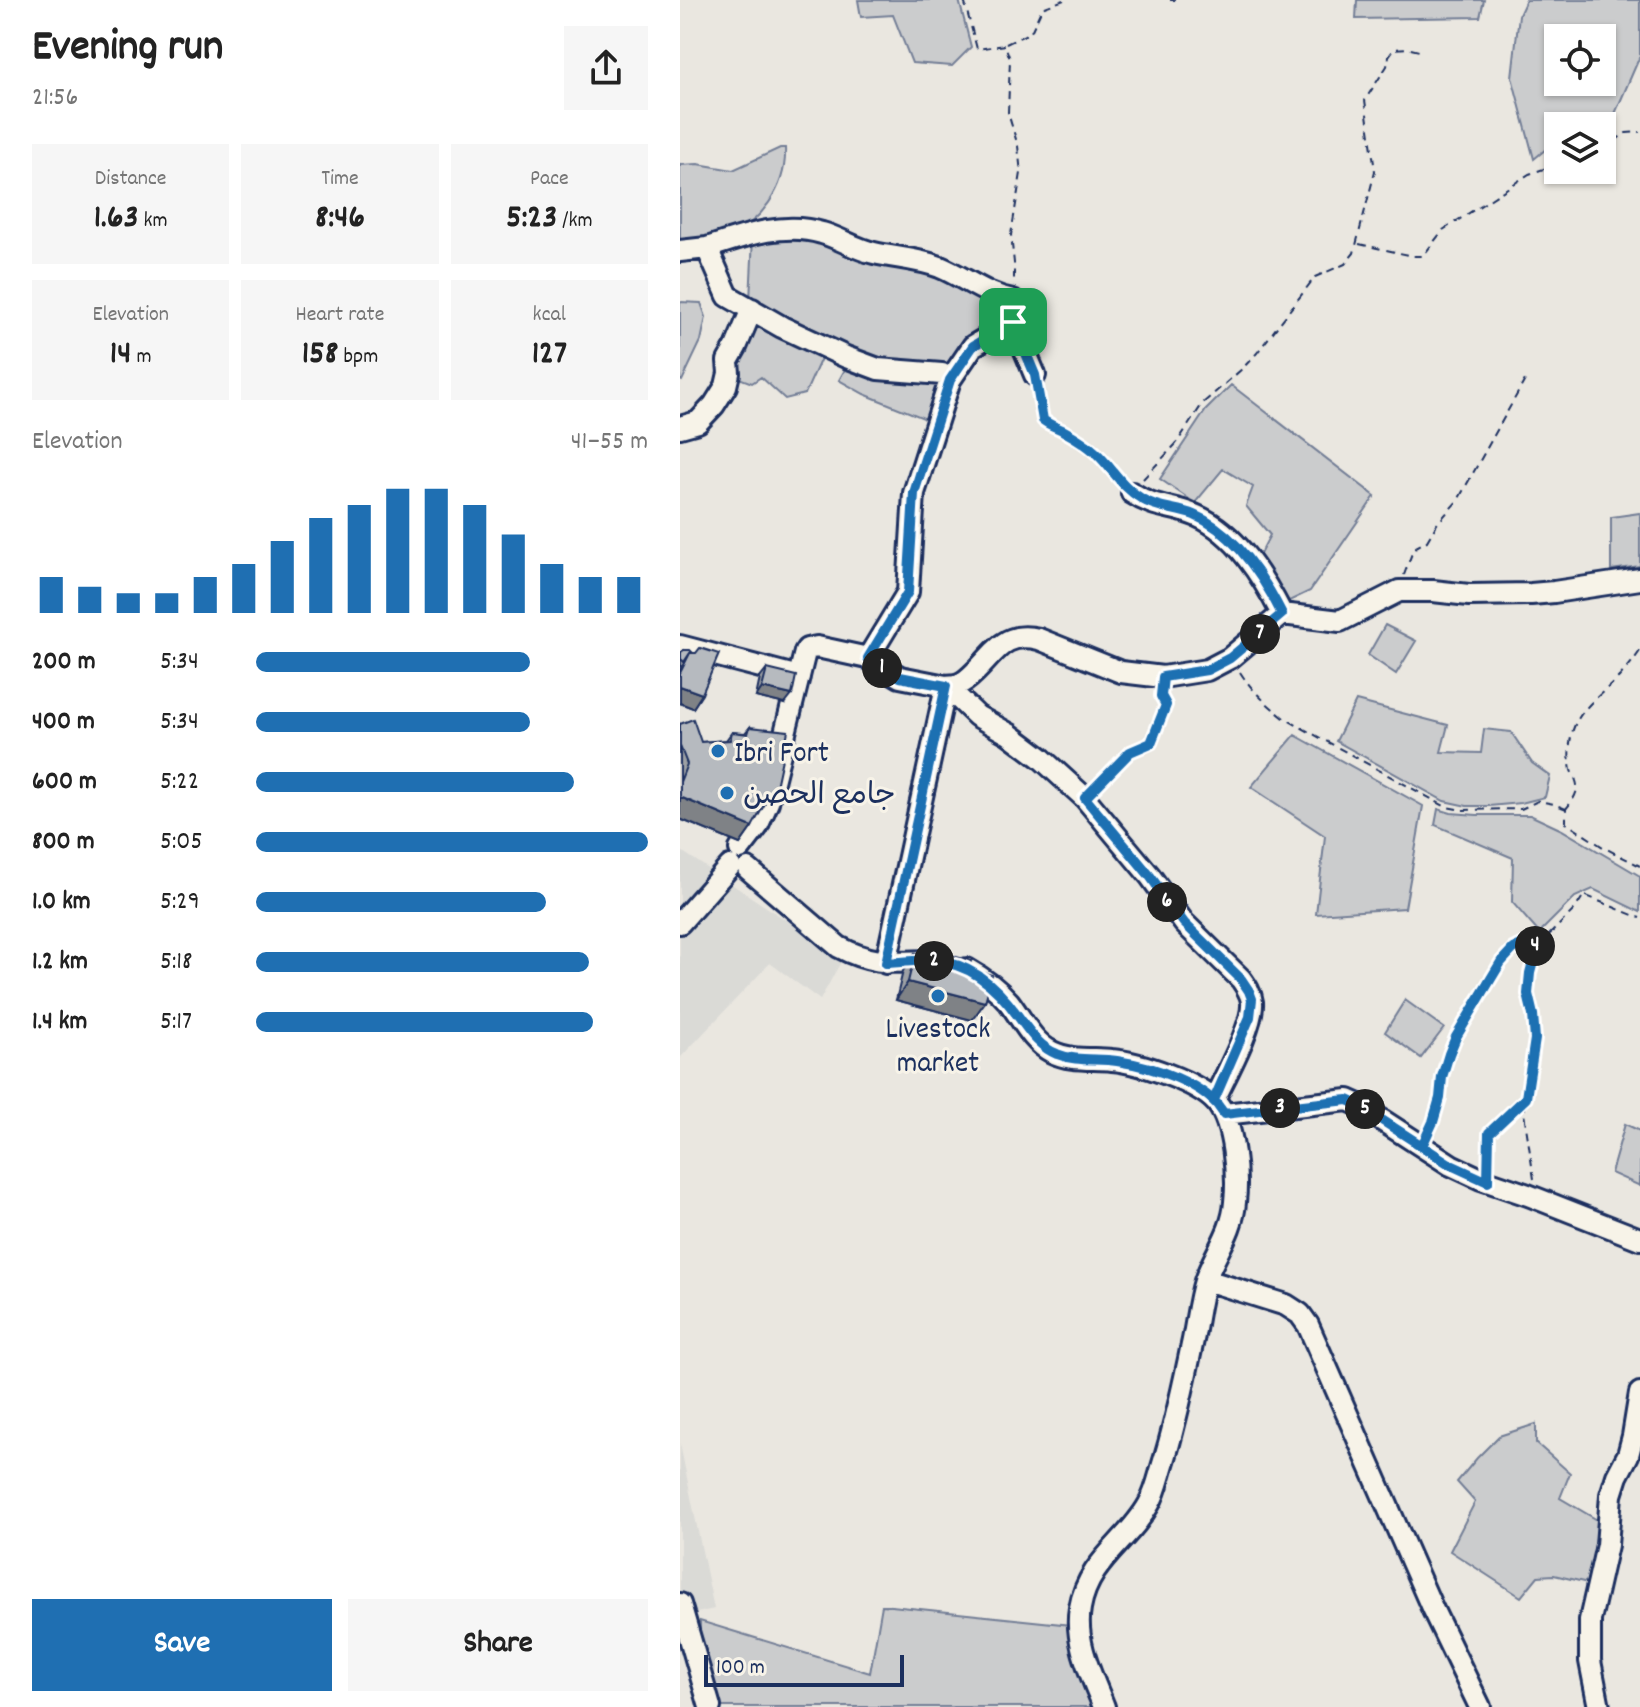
<!DOCTYPE html>
<html lang="en">
<head>
<meta charset="utf-8">
<style>
	body { margin:0; font-family:Dekko,"Playpen Sans Arabic",sans-serif; background:#f6f6f6; color:#222; height:100vh; display:flex; flex-direction:column; font-size:30px; white-space:nowrap }
	* { box-sizing:border-box; margin:0 }
	p { font-size:26px; color:#767676 }
	.icon { flex:none; width:44px; height:44px; fill:none; stroke:currentColor; stroke-width:2; stroke-linecap:round; stroke-linejoin:round }
	.map { position:relative; flex:1; overflow:hidden }
	.details { display:flex; flex-direction:column; background:#fff; width:680px }
	.details>* { flex:none }
	.tools { position:absolute; left:864px; top:24px; display:grid; gap:16px }
	.tools a { display:grid; place-items:center; width:72px; height:72px; border-radius:0px; background:#fff; box-shadow:0 2px 6px #0004; font-size:40px }
	.scale { position:absolute; left:24px; bottom:20px; width:200px; box-sizing:border-box; padding-left:8px; border:4px solid #1b2f5e; border-top:0; font-size:22px; line-height:28px; white-space:nowrap; color:#1b2f5e; -webkit-text-stroke:6px #f7f3e8; paint-order:stroke }
	.pin { position:absolute; display:grid; place-items:center; width:68px; height:68px; color:#fff; margin:-34px; border-radius:16px; box-shadow:0 4px 12px #0006 }
	.km { position:absolute; width:40px; height:40px; margin:-20px; border-radius:50%; background:#222; color:#fff; font-size:22px; line-height:40px; text-align:center }
	.round { display:grid; place-items:center; flex:none; width:84px; height:84px; border-radius:0px; background:#f6f6f6 }
	.headline { display:flex; align-items:center; justify-content:space-between; height:136px; padding:0 32px }
	h1 { font-size:44px; font-weight:700; line-height:60px }
	.figures { display:grid; grid-template-columns:repeat(3,1fr); gap:12px; height:136px; padding:8px 32px }
	.figures div { display:grid; align-content:center; border-radius:0px; background:#f6f6f6; text-align:center }
	.figures b { font-size:34px; font-weight:700 }
	.figures small { font-size:22px; font-weight:400 }
	.figures p { font-size:22px }
	.chart { height:224px; padding:16px 32px }
	.chart p { display:flex; justify-content:space-between }
	.chart svg { width:100%; height:144px; margin-top:8px; stroke:#1f6fb2; stroke-width:6 }
	.primary-button { display:flex; gap:16px; margin-top:auto; padding:16px 32px }
	.primary-button a { flex:1; height:92px; border-radius:0px; background:#1f6fb2; color:#fff; font-size:32px; font-weight:700; line-height:92px; text-align:center }
	.primary-button a+a { background:#f6f6f6; color:#222 }
	ul { padding:0 32px; list-style:none; font-size:26px }
	li { display:grid; grid-template-columns:128px 96px 1fr; align-items:center; height:60px }
	li i { height:20px; border-radius:10px; background:#1f6fb2 }
	main { display:flex; flex:1; min-height:0 }
	.map>svg:first-child { display:block }
	.built { fill:#dadad6 }
	.green { fill:#cbcccd; stroke:#737e96; stroke-width:2; fill-rule:evenodd }
	.lines { fill:none; stroke-linecap:round; stroke-linejoin:round }
	.minor-casing { stroke:#1b2f5e; stroke-width:26 }
	.path { stroke:#1b2f5e; stroke-width:2; stroke-dasharray:8 6; stroke-linecap:butt }
	.minor { stroke:#f7f3e8; stroke-width:20 }
	.wall { fill:#9da0a4; stroke:#1b2f5e; stroke-width:2 }
	.shaded-wall { fill:#7f8286; stroke:#1b2f5e; stroke-width:2 }
	.building { fill:#b6babf; stroke:#1b2f5e; stroke-width:2 }
	.route-casing { stroke:#fff; stroke-width:16 }
	.route { stroke:#1f6fb2; stroke-width:10 }
	.poi-dot { fill:#1f6fb2; stroke:#f7f3e8; stroke-width:3 }
	.labels { text-anchor:middle; stroke-width:6; stroke-linejoin:round; paint-order:stroke }
	.poi-label { font-size:30px; fill:#1b2f5e; stroke:#f7f3e8; text-anchor:start }
</style>
</head>
<body>
<main>
<section class="details">
<div class="headline"><div><h1>Evening run</h1><p>21:56</p></div><a class="round"><svg class="icon" aria-label="share" viewBox="0 0 24 24"><path d="M12 15V3M7 8l5-5 5 5M5 13v7h14v-7"/></svg></a></div>
<div class="figures">
<div><p>Distance</p><b>1.63<small> km</small></b></div>
<div><p>Time</p><b>8:46</b></div>
<div><p>Pace</p><b>5:23<small> /km</small></b></div>
</div>
<div class="figures">
<div><p>Elevation</p><b>14<small> m</small></b></div>
<div><p>Heart rate</p><b>158<small> bpm</small></b></div>
<div><p>kcal</p><b>127</b></div>
</div>
<div class="chart"><p><span>Elevation</span>41–55 m</p>
<svg viewBox="0 0 160 44" preserveAspectRatio="none"><path d="M5 44V33M15 44V36M25 44V38M35 44V38M45 44V33M55 44V29M65 44V22M75 44V15M85 44V11M95 44V6M105 44V6M115 44V11M125 44V20M135 44V29M145 44V33M155 44V33"/></svg>
</div>
<ul>
<li><b>200 m</b>5:34<i style="width:70%"></i></li>
<li><b>400 m</b>5:34<i style="width:70%"></i></li>
<li><b>600 m</b>5:22<i style="width:81%"></i></li>
<li><b>800 m</b>5:05<i style="width:100%"></i></li>
<li><b>1.0 km</b>5:29<i style="width:74%"></i></li>
<li><b>1.2 km</b>5:18<i style="width:85%"></i></li>
<li><b>1.4 km</b>5:17<i style="width:86%"></i></li>
</ul>
<div class="primary-button"><a>Save</a><a>Share</a></div>
</section>
<div class="map">
<svg width="960" height="1707" viewBox="0 0 960 1707">
	<rect width="100%" height="100%" fill="#eae7e0"/>
	<filter id="ink" filterUnits="userSpaceOnUse"><feTurbulence type="fractalNoise" baseFrequency=".0125" numOctaves="2"/><feDisplacementMap in="SourceGraphic" scale="16" xChannelSelector="R" yChannelSelector="G"/><feConvolveMatrix kernelMatrix="1 2 1 2 8 2 1 2 1" color-interpolation-filters="sRGB"/></filter>
	<g filter="url(#ink)">
		<!-- built -->
		<path class="built" d="M0,850L163,958L140,1000L90,963L0,1058Z
			M0,1444L34,1609L0,1617Z"/>
		<!-- green -->
		<path class="green" d="M178,0H279L291,47L272,66L232,63L213,15L181,17Z
			M677,0H804L800,17L676,19Z
			M846,0H960V56L931,123L878,126V139L854,159L832,77L839,15ZM878,38H922V82H878Z
			M100,148H105C107,187 81,224 44,238C31,243 14,244 0,246V165L18,164L53,170Z
			M111,234L235,265L313,301L322,309L324,315L269,369L202,364L70,301L73,237Z
			M0,302L21,303L26,317L21,341L2,381L0,380Z
			M73,317L142,356L125,394L105,399L81,377L72,383L51,375Z
			M168,364L218,381L261,385L246,419L184,394L159,380Z
			M551,385L695,496L630,591L605,603L579,556L590,535L566,506L573,487L543,469L515,503L480,479L526,410Z
			M960,513V566L931,570V517Z
			M705,625L736,641L716,674L688,655Z
			M676,701L768,725L761,752L801,753L804,729L831,732L852,763L870,776L865,797L841,803L809,806H787L764,801L656,741Z
			M615,735L743,806L725,908L636,914L645,836L571,787Z
			M758,809L771,813L797,815H850L882,830L960,876V912L913,889L895,897L859,933L832,902L833,858L755,825Z
			M725,1000L764,1028L741,1058L705,1032Z
			M945,1124L960,1131V1186L931,1173Z
			M856,1424V1443L890,1473L880,1498L919,1521L908,1583L874,1575L858,1576L841,1597L770,1551L795,1502L777,1482L797,1458L819,1436Z
			M202,1605L391,1625L395,1650L413,1707H33L20,1640V1621L190,1673Z"/>
		<g class="lines">
			<!-- minor casing -->
			<g class="minor-casing">
				<path id="minor" d="M27,248C63,236 104,221 142,233C160,238 175,249 194,253C216,258 239,259 260,267C286,278 305,295 333,300V322
					M0,251L27,248L48,296L102,327L166,357L198,369L262,374L270,380
					M0,427L18,422L34,405L46,386L49,373L48,361L56,347L72,309
					M452,493C476,509 493,505 517,516C556,533 583,577 602,614
					M0,646L119,677
					M188,658L228,592L234,493L270,380L293,346L333,322L355,375
					M266,686C271,685 275,686 279,684C285,682 291,676 295,672C317,651 324,631 359,639L441,672L483,677L527,670L550,658L602,614L660,621L719,591H753L789,595L851,594L874,592L960,579
					M266,686L297,716L329,734L361,758L405,798L470,876L504,923L561,979C566,986 571,993 572,1002C574,1025 544,1078 534,1100
					M60,849L77,827L88,802L125,652L127,649L137,647L188,658L220,677L266,686L206,963
					M68,869L159,947C197,967 216,961 256,961
					M0,923L50,866
					M287,969C303,978 317,988 329,1002C342,1019 352,1042 372,1052C390,1061 412,1058 432,1060C458,1062 519,1082 537,1103C554,1124 558,1176 555,1202C553,1232 534,1254 525,1281C519,1300 517,1321 513,1340C504,1382 496,1423 483,1464C479,1477 476,1492 469,1504C448,1542 408,1561 400,1608C394,1642 412,1676 424,1707
					M544,1114L668,1100L677,1104L771,1165L801,1179L848,1195L960,1239
					M526,1280L606,1305L620,1314L628,1325L753,1610L800,1707
					M0,1604L30,1707
					M919,1707L910,1661V1620L927,1545L931,1495L937,1476L948,1455L953,1436L960,1393"/>
			</g>
			<!-- path -->
			<path class="path" d="M284,0L297,49L325,45L330,59L328,113L338,146L341,173L331,235L334,263V283
				M490,0H495
				M326,44L351,32L362,8L384,0
				M922,149L946,133L960,132
				M679,244L733,256H743L763,230L849,174L878,164
				M358,391L363,420L409,447L418,454L440,482
				M463,479L496,444L523,403L562,369L577,353L635,277L665,264L674,253L695,171L685,100L707,66L709,56L714,49L727,48L739,51
				M724,575L732,553L736,547L747,541L757,524L778,500L845,380
				M960,651C954,660 947,668 940,676C925,692 903,705 894,727C889,740 888,756 891,770C892,774 895,777 896,781C900,792 892,801 886,809V823L923,847L960,866
				M560,672C572,691 587,704 604,718L766,807L782,810L841,809L858,801L874,804L886,809
				M416,787L450,752L471,743L486,705L481,694
				M749,1131C761,1106 760,1079 769,1053C776,1033 789,1018 800,1000C807,988 812,973 821,962C827,954 835,948 845,943L857,947
				M808,1165L809,1133L845,1099
				M854,1179L844,1113L855,1039L853,1015L848,994L850,973L857,947L895,909L904,895L960,918"/>
			<!-- minor -->
			<use href="#minor" class="minor"/>
		</g>
		<!-- wall -->
		<path class="wall" d="M4,650L22,694L13,708L0,703V669L1,667L0,654Z
			M87,669L105,704L76,697L80,678Z
			M0,724L21,742L46,740L52,732L65,733L70,727L72,827L60,844L0,819Z
			M235,953L258,959L262,953L289,969L292,1020L216,1000L223,971Z"/>
		<!-- shaded-wall -->
		<path class="shaded-wall" d="M0,686L22,694L13,708L0,703Z
			M82,688L112,695L105,704L76,697Z
			M0,797L72,827L60,844L0,819Z
			M228,982L305,1002L292,1020L216,1000Z"/>
		<!-- building -->
		<path class="building" d="M20,648L39,654L22,694L0,686V673L10,653H16Z
			M4,650H10L13,653H10L4,662L1,659V652Z
			M87,669L116,676L112,695L82,688Z
			M13,719L21,742L50,740L52,732L68,734L70,727L108,731L97,782L72,827L0,797V782L7,764L0,746V724Z
			M235,953L260,960L262,953L291,961L289,969L312,975L305,1002L228,982Z"/>
	</g>
	<g class="lines" filter="url(#ink)">
		<!-- route casing -->
		<g class="route-casing">
			<path id="route" d="M333,322L293,346L270,380L234,493L228,592L188,658L220,677L266,686L206,963C222,962 238,960 255,961C291,963 318,988 338,1016C349,1031 359,1047 377,1054C396,1062 417,1058 437,1061C471,1066 526,1083 544,1114L668,1100L677,1104L742,1146L753,1122L760,1098L762,1077L769,1054L776,1037L821,962L833,949L845,943L857,947L850,973L848,994L853,1015L855,1039L846,1098L809,1133L808,1182L771,1165L677,1104L668,1100L658,1101L544,1114L534,1100L570,1017L572,999L569,991L561,979L504,923L470,876L405,798L450,752L471,743L486,705L481,696L483,677L527,670L550,658L602,614C583,576 555,532 514,515C497,508 478,509 462,499C441,487 432,467 415,452C406,444 395,437 384,431C377,427 369,425 363,420L355,375L333,322"/>
		</g>
		<!-- route -->
		<use href="#route" class="route"/>
	</g>
	<!-- markers -->
	<g class="poi-dot">
		<circle cx="38" cy="751" r="8"/>
		<circle cx="47" cy="793" r="8"/>
		<circle cx="258" cy="996" r="8"/>
	</g>
	<g class="labels">
		<!-- poi labels -->
		<g class="poi-label">
			<text x="54" y="761">Ibri Fort</text>
			<text x="63" y="803">جامع الحصن</text>
			<text x="258" y="1037" text-anchor="middle">Livestock<tspan x="258" dy="34">market</tspan></text>
		</g>
	</g>
</svg>
<div class="tools">
<a><svg class="icon" aria-label="locate" viewBox="0 0 24 24"><circle cx="12" cy="12" r="6"/><path d="M12 2v4M12 18v4M2 12h4M18 12h4"/></svg></a>
<a><svg class="icon" aria-label="layers" viewBox="0 0 24 24"><path d="M12 4l9 5-9 5-9-5zM3 14l9 5 9-5"/></svg></a>
</div>
<div class="scale">100 m</div>
<div class="pin" style="left:333px;top:322px;background:#1e9e55"><svg class="icon" aria-label="arrive" viewBox="0 0 24 24"><path d="M6 21V4h12l-3 4 3 4H6"/></svg></div>
<b class="km" style="left:202px;top:668px">1</b>
<b class="km" style="left:254px;top:961px">2</b>
<b class="km" style="left:600px;top:1108px">3</b>
<b class="km" style="left:855px;top:946px">4</b>
<b class="km" style="left:685px;top:1109px">5</b>
<b class="km" style="left:487px;top:902px">6</b>
<b class="km" style="left:580px;top:634px">7</b>
</div>
</main>
</body>
</html>
